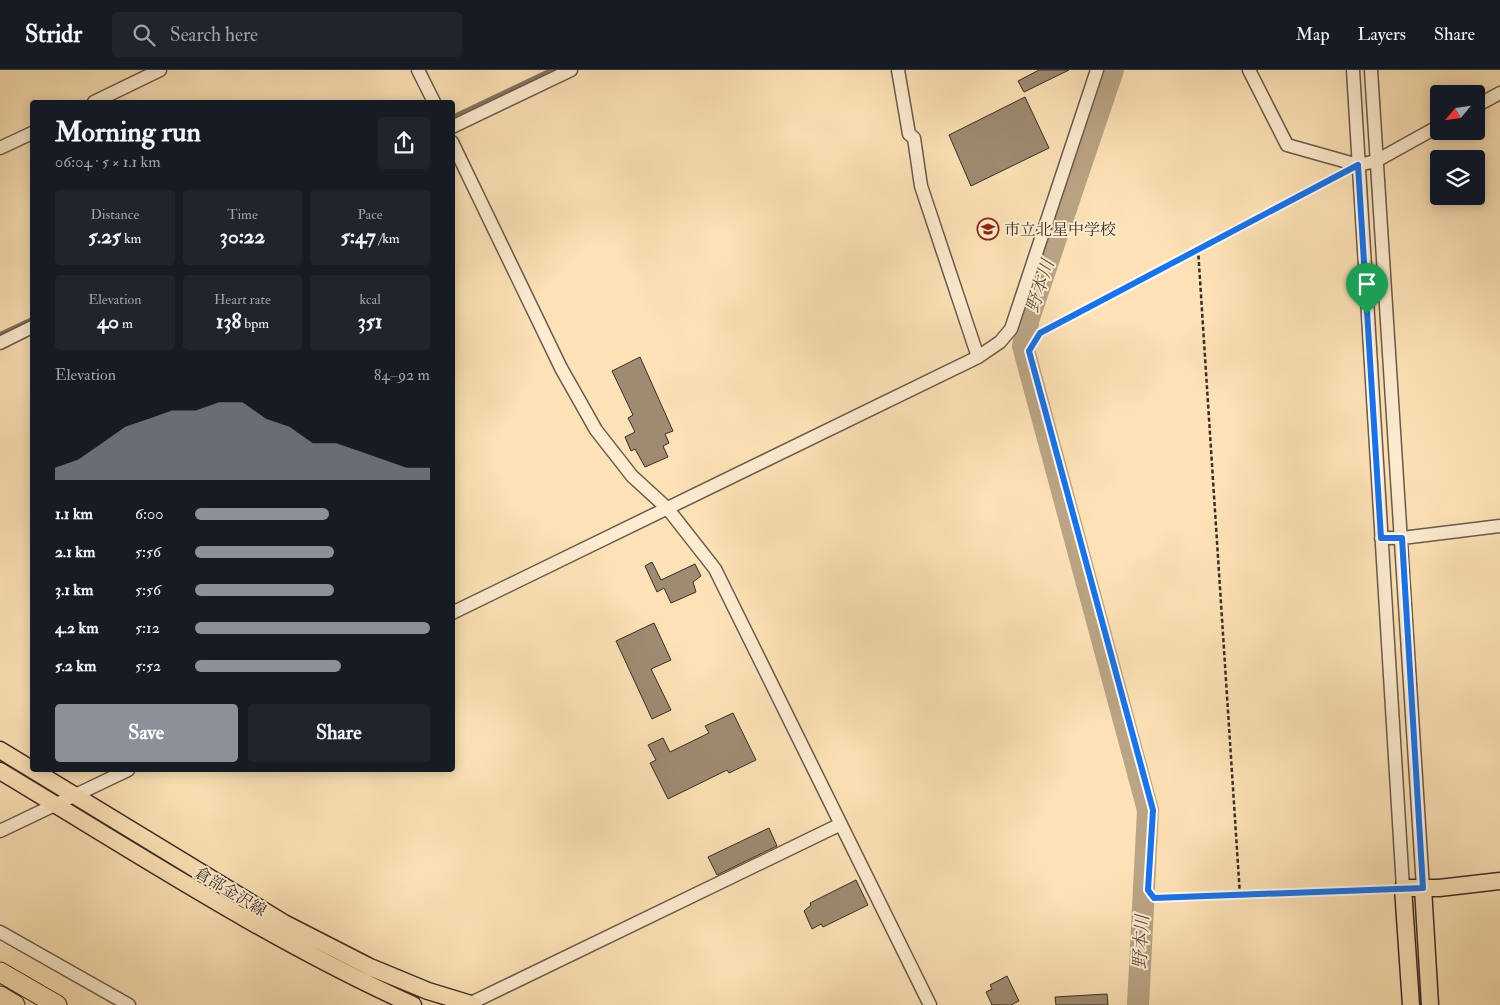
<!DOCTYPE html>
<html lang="en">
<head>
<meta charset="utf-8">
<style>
	body { margin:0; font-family:"IM FELL Double Pica","Noto Serif JP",serif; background:#20242c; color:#f1f3f6; height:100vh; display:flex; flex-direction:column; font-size:19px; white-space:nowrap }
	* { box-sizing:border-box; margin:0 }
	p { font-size:16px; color:#9ea1a6 }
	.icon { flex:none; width:28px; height:28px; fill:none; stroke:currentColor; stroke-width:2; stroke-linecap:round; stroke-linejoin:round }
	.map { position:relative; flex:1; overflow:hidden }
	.side { position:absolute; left:30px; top:30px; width:425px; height:672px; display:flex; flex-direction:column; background:#171b24; border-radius:5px; box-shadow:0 2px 12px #0003 }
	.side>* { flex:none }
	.needle { width:32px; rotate:241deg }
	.tools { position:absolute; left:1430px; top:15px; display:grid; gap:10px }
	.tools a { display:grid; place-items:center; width:55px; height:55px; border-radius:5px; background:#171b24; box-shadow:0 2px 12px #0003; font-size:25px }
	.pin { position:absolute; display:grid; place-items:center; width:42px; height:42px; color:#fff; margin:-51px -21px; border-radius:50% 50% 50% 0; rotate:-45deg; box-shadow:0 0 5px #0007 }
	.pin .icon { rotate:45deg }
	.round { display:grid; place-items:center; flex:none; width:52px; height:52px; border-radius:5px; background:#20242c }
	.head { display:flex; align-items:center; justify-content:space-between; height:85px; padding:0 25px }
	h1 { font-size:28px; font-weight:800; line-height:38px }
	.figures { display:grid; grid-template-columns:repeat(3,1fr); gap:8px; height:85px; padding:5px 25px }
	.figures div { display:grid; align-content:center; border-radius:5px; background:#20242c; text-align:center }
	.figures b { font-size:21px; font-weight:800 }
	.figures small { font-size:14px; font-weight:400 }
	.figures p { font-size:14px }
	.chart { height:140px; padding:10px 25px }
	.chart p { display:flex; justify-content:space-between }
	.chart svg { width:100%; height:90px; margin-top:5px; fill:#8c9099; opacity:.7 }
	.primary-button { display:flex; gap:10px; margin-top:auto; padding:10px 25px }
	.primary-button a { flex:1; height:58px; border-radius:5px; background:#8c9099; color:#fff; font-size:20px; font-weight:800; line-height:58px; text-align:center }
	.primary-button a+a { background:#20242c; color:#f1f3f6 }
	ul { padding:0 25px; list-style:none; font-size:16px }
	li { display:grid; grid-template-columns:80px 60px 1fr; align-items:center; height:38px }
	li i { height:12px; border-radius:6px; background:#8c9099 }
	header { display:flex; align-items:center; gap:30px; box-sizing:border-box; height:70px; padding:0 25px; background:#171b24; border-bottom:1px solid #363941 }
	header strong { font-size:24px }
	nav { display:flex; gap:28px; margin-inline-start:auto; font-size:18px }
	.search { width:350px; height:45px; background:#20242c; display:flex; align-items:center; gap:12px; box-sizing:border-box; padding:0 18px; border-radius:5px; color:#9ea1a6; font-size:19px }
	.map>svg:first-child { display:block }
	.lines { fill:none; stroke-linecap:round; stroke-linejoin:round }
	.stream { stroke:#86745f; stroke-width:4 }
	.river { stroke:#baa485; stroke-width:22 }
	.building { fill:#9e8b71; stroke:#392d27 }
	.minor-casing { stroke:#6a5a4b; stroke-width:15 }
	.major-casing { stroke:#392d27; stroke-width:19 }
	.highway-casing { stroke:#392d27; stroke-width:21 }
	.path { stroke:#392d27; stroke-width:2.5; stroke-dasharray:4 2.5; stroke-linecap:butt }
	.minor { stroke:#fdecd0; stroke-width:12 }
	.major { stroke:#fce2b6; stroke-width:16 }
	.highway { stroke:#fce2b6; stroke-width:19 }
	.route-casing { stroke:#fff; stroke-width:10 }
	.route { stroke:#1a73e8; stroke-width:6 }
	.labels { text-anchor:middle; stroke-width:4; stroke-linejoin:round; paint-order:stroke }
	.poi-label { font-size:16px; fill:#392d27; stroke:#fdecd0; text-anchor:start }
	.street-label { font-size:16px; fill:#392d27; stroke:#fdecd0 }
	.water-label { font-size:18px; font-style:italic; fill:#605143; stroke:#fdecd0 }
</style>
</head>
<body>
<header>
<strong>Stridr</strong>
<div class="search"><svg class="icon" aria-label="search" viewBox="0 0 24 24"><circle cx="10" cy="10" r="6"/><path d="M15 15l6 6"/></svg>Search here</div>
<nav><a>Map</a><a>Layers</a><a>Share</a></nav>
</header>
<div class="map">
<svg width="1500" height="935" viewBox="0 0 1500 935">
	<rect width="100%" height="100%" fill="#fce2b6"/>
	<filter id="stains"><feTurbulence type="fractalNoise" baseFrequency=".004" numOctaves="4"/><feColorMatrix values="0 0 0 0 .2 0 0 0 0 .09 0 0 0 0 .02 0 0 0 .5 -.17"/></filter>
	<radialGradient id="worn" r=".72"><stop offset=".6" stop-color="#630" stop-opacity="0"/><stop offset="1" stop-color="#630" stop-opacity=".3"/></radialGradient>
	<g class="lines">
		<!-- stream -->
		<path class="stream" d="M452,47L551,0
			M0,264L32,249"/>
		<!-- river -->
		<path class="river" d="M1113,0L1029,248L1023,276L1148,740L1138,935"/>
	</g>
	<!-- building -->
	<path class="building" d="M1039,0H1069L1024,22L1018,11Z
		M1025,27L1049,78L971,116L949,65Z
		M640,287L673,361L665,364L669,373L663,376L668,387L645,397L635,379L631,381L625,367L635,362L628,348L633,345L612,301Z
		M652,492L661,510L695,494L701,506L693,512L696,522L671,533L664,518L657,522L645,496Z
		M654,553L671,590L651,599L671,640L652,649L616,571Z
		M733,643L756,690L729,703L727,700L668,729L650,693L656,690L648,675L663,668L670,682L709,663L705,656Z
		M769,758L777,776L717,805L708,787Z
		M856,810L868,835L823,857L821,854L812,859L804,841L811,835L810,833Z
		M1007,906L1019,931L1011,935H992L986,922L992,919L990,915Z
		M1107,924L1108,935H1056L1055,927Z"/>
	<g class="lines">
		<!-- minor casing -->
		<g class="minor-casing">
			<path id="minor" d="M418,0L434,32
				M898,0L909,64L914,68L921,116L978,287
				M1249,0L1287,75L1358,95L1376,91L1439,56
				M1353,0L1403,818
				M1371,0L1423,818
				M94,32L160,0
				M1476,36L1500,23
				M452,57L571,0
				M452,72L561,298L596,360L632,406L668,439L715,499L930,935
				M0,78L32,63
				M0,273L32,257
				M1381,468H1402L1500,456
				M452,543L978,287L1000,272L1011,259L1097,0
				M0,761L128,700
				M0,862L129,935
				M467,935L841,754"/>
		</g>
		<!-- major casing -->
		<g class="major-casing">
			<path id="major" d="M0,680L284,853L370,897L428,921L474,935
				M0,701C135,782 269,870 413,935
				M1423,818L1430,935
				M1411,935L1403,818H1439L1500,811"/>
		</g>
		<!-- highway casing -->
		<g class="highway-casing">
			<path id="highway" d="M0,902L57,935
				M0,926L15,935"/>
		</g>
		<!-- path -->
		<path class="path" d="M1341,104L1040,263L1029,281L1153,739L1148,820L1154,828L1240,826L1389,819
			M1198,179L1240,826"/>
		<!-- minor -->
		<use href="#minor" class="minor"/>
		<!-- major -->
		<use href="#major" class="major"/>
		<!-- highway -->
		<use href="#highway" class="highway"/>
	</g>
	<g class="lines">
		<!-- route casing -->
		<g class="route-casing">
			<path id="route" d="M1358,95L1381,468H1402L1423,818L1154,828L1148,820L1153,740L1029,281L1040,263Z"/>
		</g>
		<!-- route -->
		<use href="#route" class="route"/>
	</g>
	<!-- icons -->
	<defs>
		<g id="school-ring" transform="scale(1.125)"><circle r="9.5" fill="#fdecd0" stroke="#8f2418" stroke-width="1.5"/><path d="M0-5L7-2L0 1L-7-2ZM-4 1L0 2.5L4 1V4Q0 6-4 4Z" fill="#8f2418"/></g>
	</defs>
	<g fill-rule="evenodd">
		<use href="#school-ring" x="988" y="159"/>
	</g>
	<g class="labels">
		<!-- poi labels -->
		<g class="poi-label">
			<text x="1004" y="165">市立北星中学校</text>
		</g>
		<!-- street labels -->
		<g class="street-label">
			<text transform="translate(231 821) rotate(31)" y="6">倉部金沢線</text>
		</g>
		<!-- water labels -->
		<g class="water-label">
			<text transform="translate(1040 216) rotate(-72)" y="6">野本川</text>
			<text transform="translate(1141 872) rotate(-87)" y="6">野本川</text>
		</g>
	</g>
	<rect width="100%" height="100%" filter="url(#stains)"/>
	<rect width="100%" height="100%" fill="url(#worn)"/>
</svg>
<div class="tools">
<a><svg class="needle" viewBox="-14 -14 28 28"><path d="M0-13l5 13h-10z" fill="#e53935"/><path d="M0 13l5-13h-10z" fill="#9ea1a6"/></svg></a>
<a><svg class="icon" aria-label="layers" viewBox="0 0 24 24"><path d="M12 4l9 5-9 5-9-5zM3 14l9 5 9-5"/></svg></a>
</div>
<div class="pin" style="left:1367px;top:244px;background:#1e9e55"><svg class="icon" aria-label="arrive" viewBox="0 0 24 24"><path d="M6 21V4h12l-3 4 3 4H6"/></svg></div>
<section class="side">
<div class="head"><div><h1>Morning run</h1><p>06:04 · 5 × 1.1 km</p></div><a class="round"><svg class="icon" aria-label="share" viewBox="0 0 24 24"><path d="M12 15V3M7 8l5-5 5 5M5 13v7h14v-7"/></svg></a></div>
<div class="figures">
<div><p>Distance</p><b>5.25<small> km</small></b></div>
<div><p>Time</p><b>30:22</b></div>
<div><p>Pace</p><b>5:47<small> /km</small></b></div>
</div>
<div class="figures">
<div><p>Elevation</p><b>40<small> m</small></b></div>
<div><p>Heart rate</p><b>138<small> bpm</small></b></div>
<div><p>kcal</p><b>351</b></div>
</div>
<div class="chart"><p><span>Elevation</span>84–92 m</p>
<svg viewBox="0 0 160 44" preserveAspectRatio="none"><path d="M0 44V38L10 34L20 26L30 18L40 14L50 10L60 10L70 6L80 6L90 14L100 18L110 26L120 26L130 30L140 34L150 38L160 38V44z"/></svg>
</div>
<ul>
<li><b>1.1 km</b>6:00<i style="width:57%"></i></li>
<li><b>2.1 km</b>5:56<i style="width:59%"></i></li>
<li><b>3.1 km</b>5:56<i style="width:59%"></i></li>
<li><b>4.2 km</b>5:12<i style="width:100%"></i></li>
<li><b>5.2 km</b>5:52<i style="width:62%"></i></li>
</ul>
<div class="primary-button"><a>Save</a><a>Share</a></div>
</section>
</div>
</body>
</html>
